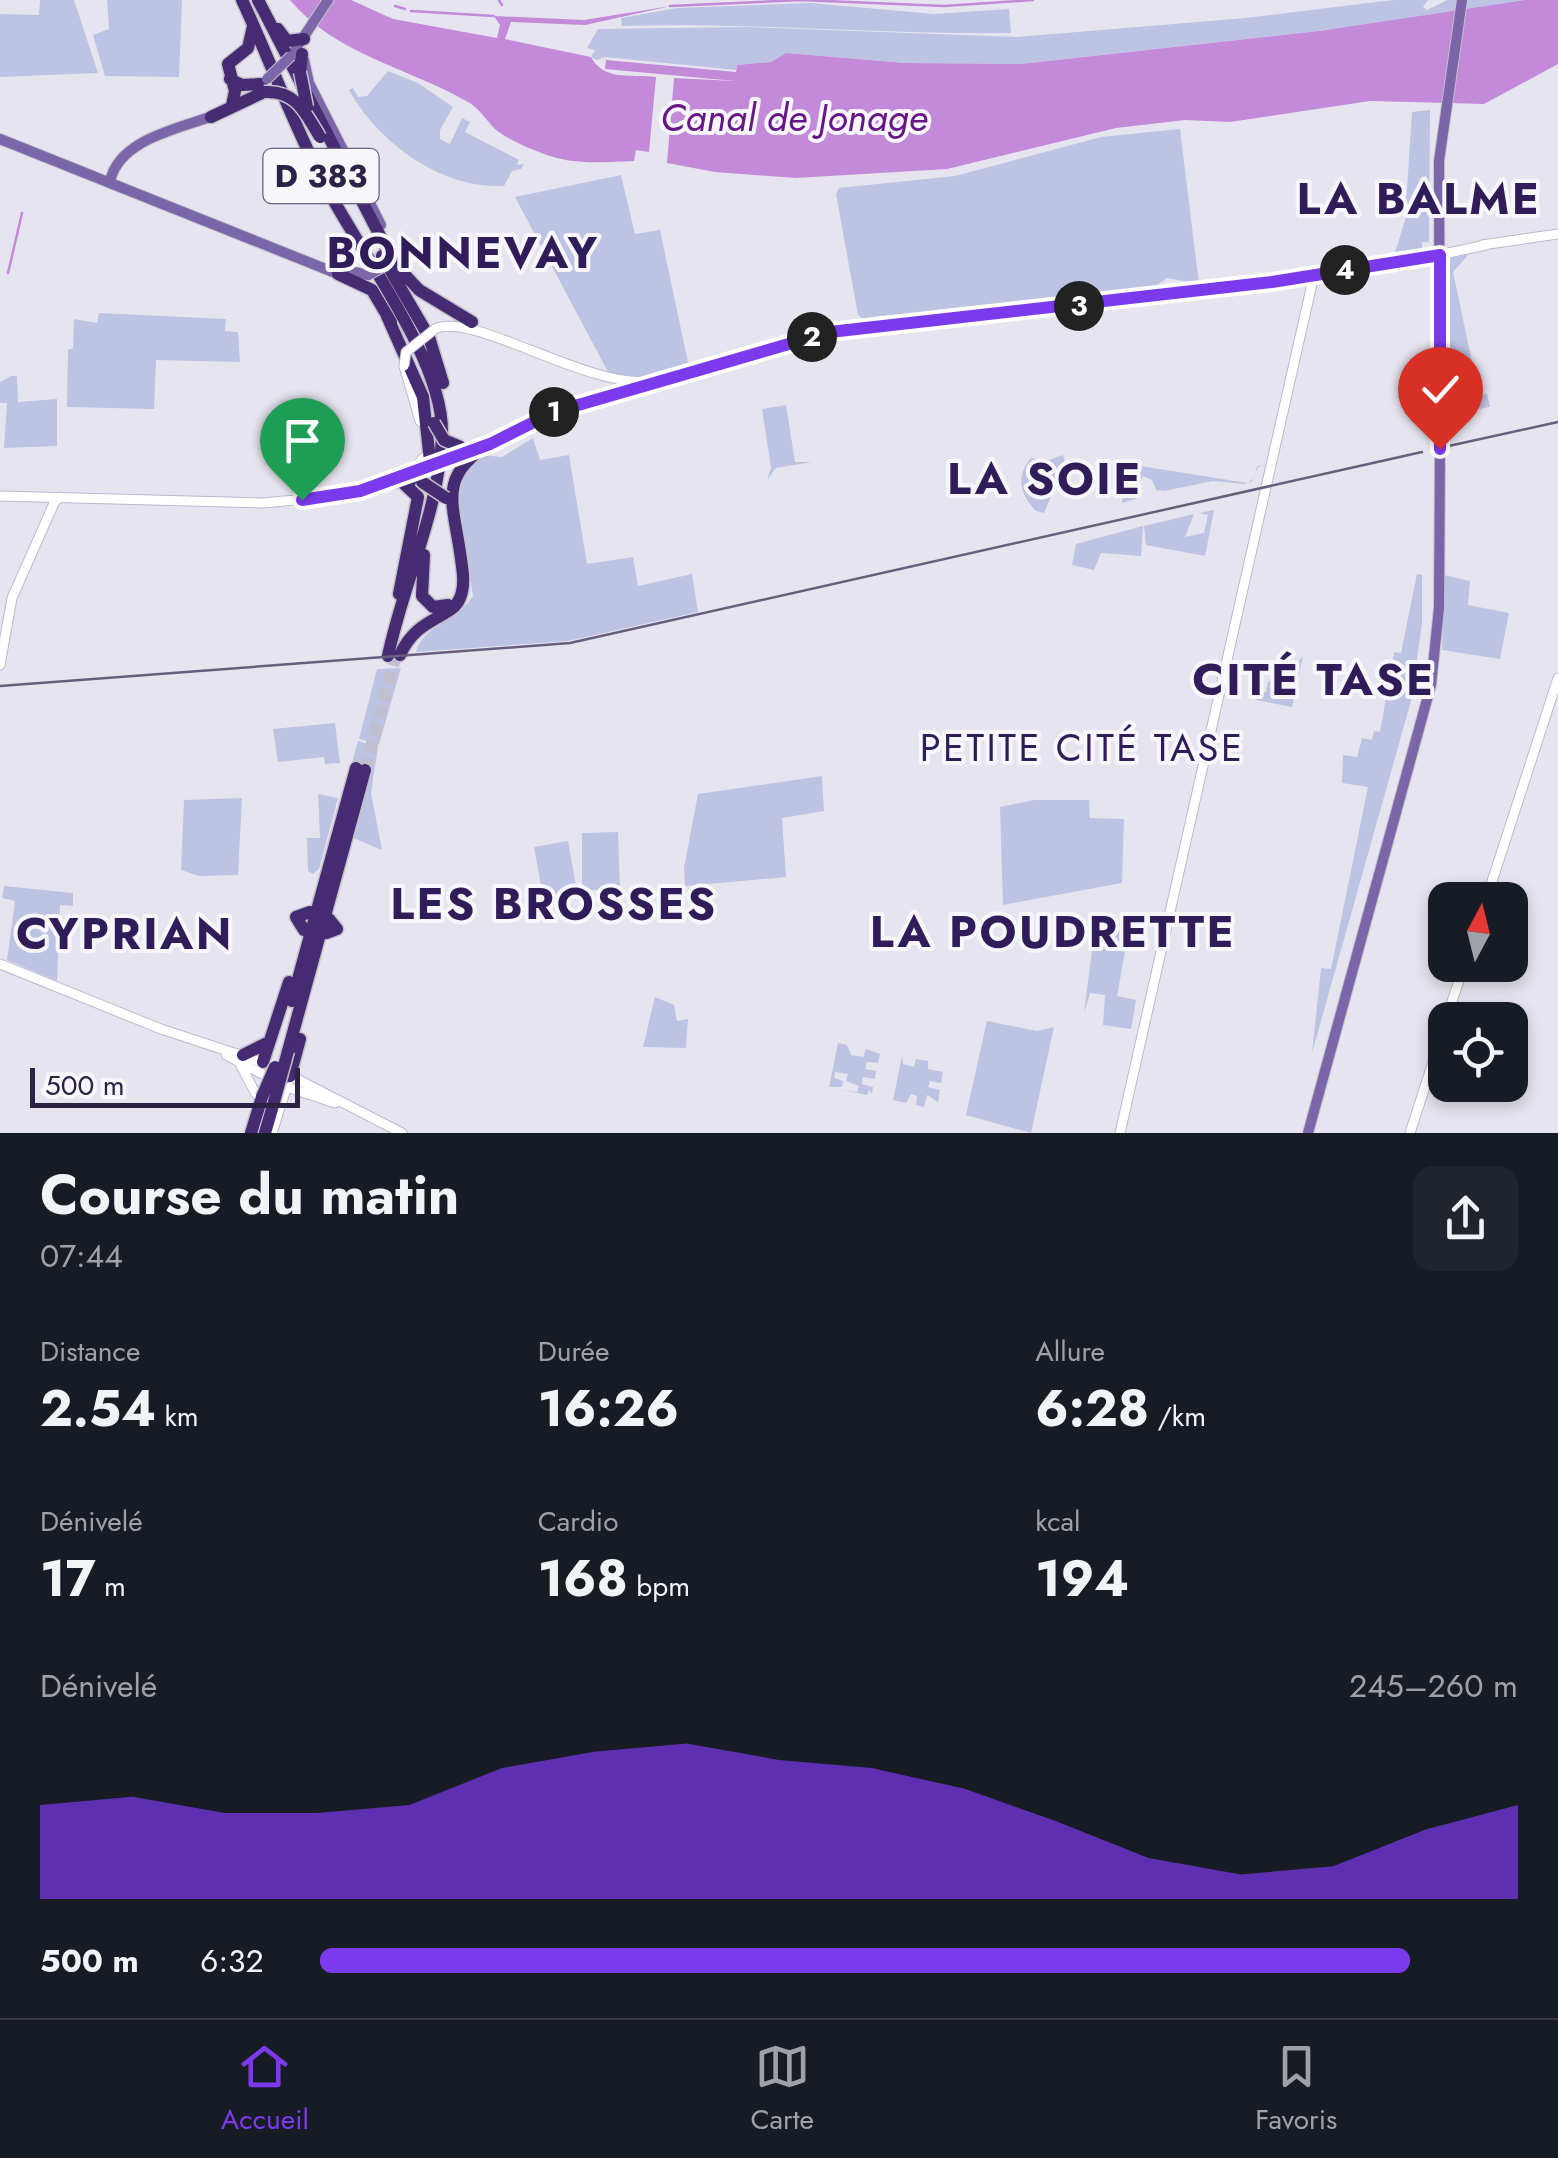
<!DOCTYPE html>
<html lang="fr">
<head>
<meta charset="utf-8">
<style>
	body { margin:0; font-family:Jost,sans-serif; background:#20242c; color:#f1f3f6; height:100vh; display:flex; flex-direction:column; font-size:38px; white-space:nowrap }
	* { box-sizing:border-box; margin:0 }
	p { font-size:32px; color:#9ea1a6 }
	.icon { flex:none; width:55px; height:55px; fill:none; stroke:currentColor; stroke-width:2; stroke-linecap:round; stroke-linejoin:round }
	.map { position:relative; height:1133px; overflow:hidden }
	.details { display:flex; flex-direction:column; background:#171b24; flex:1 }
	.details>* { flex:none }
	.needle { width:65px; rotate:7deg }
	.controls { position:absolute; left:1428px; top:882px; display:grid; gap:20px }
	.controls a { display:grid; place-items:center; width:100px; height:100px; border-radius:20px; background:#171b24; box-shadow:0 5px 15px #0003; font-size:50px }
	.scale { position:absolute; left:30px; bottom:25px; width:270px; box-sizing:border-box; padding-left:10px; border:5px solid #2c2243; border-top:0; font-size:28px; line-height:35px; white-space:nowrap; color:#2c2243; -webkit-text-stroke:8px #f7f6fb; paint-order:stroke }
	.pin { position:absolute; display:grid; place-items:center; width:85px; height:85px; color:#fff; margin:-102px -42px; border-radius:50% 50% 50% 0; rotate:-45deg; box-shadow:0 0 10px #0007 }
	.pin .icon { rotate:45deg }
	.km { position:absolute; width:50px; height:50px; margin:-25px; border-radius:50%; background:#222; color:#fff; font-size:28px; line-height:50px; text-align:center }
	.round { display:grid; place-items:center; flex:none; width:105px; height:105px; border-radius:20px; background:#20242c }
	.head { display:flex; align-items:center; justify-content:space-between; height:170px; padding:0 40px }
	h1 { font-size:55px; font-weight:700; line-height:75px }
	.stats { display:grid; grid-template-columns:repeat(3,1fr); gap:15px; height:170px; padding:10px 40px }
	.stats div { display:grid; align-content:center }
	.stats b { font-size:50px; font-weight:700 }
	.stats small { font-size:28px; font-weight:400 }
	.stats p { font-size:28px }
	.chart { height:280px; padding:20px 40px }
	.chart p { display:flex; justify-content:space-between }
	.chart svg { width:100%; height:180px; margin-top:10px; fill:#7c3aed; opacity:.7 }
	ul { padding:0 40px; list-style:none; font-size:32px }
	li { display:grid; grid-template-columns:160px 120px 1fr; align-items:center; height:75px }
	li i { height:25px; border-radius:12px; background:#7c3aed }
	.tab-bar { display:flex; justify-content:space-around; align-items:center; height:140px; border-top:2px solid #363941; background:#171b24; font-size:28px; color:#9ea1a6 }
	.tab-bar a { display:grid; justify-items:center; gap:5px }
	.tab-bar .current { color:#7c3aed }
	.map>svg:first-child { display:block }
	.green { fill:#bdc3e2 }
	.water { fill:#c28ad8 }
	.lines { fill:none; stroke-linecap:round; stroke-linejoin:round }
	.stream { stroke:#c28ad8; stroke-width:2.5 }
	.highway-tunnel { stroke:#c1becd; stroke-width:12; stroke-dasharray:12 6; stroke-linecap:butt }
	.secondary-casing { stroke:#bcb7d0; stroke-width:11 }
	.primary-casing { stroke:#c4c1ca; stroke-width:12 }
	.highway-casing { stroke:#c4c1ca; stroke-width:15 }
	.secondary { stroke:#fff; stroke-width:9 }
	.primary { stroke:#7a66a8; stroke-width:10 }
	.highway { stroke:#452b72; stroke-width:12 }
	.tram { stroke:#675d7e; stroke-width:2.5 }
	.secondary-bridge-casing { stroke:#bcb7d0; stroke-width:11; stroke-linecap:butt }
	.primary-bridge-casing { stroke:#c4c1ca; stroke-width:12; stroke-linecap:butt }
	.highway-bridge-casing { stroke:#c4c1ca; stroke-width:15; stroke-linecap:butt }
	.secondary-bridge { stroke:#fff; stroke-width:9 }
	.primary-bridge { stroke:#7a66a8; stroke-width:10 }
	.highway-bridge { stroke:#452b72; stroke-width:12 }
	.route-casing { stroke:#fff; stroke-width:20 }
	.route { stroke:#7c3aed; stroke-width:12 }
	.labels { text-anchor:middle; stroke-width:8; stroke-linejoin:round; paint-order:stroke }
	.shield { fill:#f7f6fb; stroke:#69627a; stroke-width:2.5 }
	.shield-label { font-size:32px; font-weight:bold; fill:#2c2243 }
	.water-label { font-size:38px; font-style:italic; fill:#671685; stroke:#f7f6fb }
	.neighbourhood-label { font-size:38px; letter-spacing:2.5px; fill:#2f1c58; stroke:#f7f6fb }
	.district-label { font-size:45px; font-weight:bold; letter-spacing:2.5px; fill:#2f1c58; stroke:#f7f6fb }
</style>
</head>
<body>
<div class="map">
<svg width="1558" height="1133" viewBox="0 0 1558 1133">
	<rect width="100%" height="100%" fill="#e6e5ef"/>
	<!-- green -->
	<path class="green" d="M40,0H74L98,73L0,77V14L39,15Z
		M107,0H182L179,77L105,76L93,35L109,29Z
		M1393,0H1428L1423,7L1427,10L1447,0H1525L1319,31L1021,64L905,63L786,53L771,62L737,65L736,70L605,57L597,60L591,57L595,50L587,48L598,29L749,27L1017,37L1246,18Z
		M811,3L934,14L1009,9L1011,33C881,35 752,22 622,26L621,18L677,8Z
		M388,71L418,83L453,107L440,130V139L450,144L462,118L470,122L465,132L519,160L517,165L524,164L521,169L512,171L504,186C440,189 378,142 349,90L353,88L358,97L367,96Z
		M1430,110L1429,242H1422V251L1394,256L1405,220L1412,112Z
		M1180,129L1199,284L1167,278L1150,290L945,314L946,310L938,309L936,314L865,321L858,315L836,194L839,188L955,176L1101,137Z
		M621,175L635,234L660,230L689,367C664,374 631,385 607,370L515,197Z
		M1469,254L1453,272L1479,395L1487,394L1490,407L1444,415L1445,260Z
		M99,313L226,319L225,331L238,332L240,362L156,360L154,409L67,407L68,350L73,348L74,319L97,323Z
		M11,376H17L18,402L57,399V446L4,448L7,403H0V382Z
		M786,405L795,462H812L776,468L767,480L771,468L762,409Z
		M533,438L540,460L569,455L587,564L633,557L638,586L692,574L698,612L568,641L416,652C423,625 456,623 473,596L456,481L481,455L502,457Z
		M1063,455L1065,463L1044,513L1036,511C1020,494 1015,477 1031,458L1046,461Z
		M1128,464L1247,483L1254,478L1257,466L1267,465L1258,467L1252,481L1244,484L1213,481L1164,491L1156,490L1152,480L1143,476L1140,483L1139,474L1132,473L1130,487L1141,489V497L1122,503Z
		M1214,510L1205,556L1146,545L1144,526L1194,514L1185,537L1204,533L1208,515L1199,513Z
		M1143,526L1141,556L1101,553L1094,570L1072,565L1076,544Z
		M1417,574L1422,575V624L1411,701L1312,1053L1321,968L1331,969L1368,787L1342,783L1343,755L1357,757L1362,738L1372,740L1374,731L1380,732L1394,652L1401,653Z
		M1444,575L1470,581L1468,605L1509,613L1500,659L1442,650Z
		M1303,656L1292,707L1256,700L1258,691L1266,692L1268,682L1283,670L1290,672Z
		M401,668L379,744L359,739L377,669Z
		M335,723L340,763L325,764L324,757L278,762L273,729Z
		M358,741L378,747L371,793L382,850L353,838L372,768L352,763Z
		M822,776L824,811L782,818L786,877L685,886L684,868L698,794Z
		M318,794L338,798L319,869L313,874L308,871L307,838H320Z
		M242,798L238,875L199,876L181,870L184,800Z
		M1034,800H1089L1090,818L1124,819L1122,883L1003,905L1000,807Z
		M618,832L620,890H582V833Z
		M568,841L578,897L544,902L534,847Z
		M4,886L73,893V906L60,905L57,981L7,960L15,901L2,898Z
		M1097,912L1107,913L1106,919L1146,927L1142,950L1118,945L1117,950L1125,952L1117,996L1136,1000L1131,1029L1103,1025L1105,995L1090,993L1084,1013Z
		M655,997L674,1005L677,1021L688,1019L686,1048L643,1047Z
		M987,1021L1037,1031L1054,1027L1031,1133L966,1115Z
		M838,1043L847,1045L851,1055L863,1057L866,1049L880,1054L878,1063L867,1062L865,1069L876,1071L875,1079L863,1077L862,1084L873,1087L872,1094L869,1090L867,1095L842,1090L857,1092L859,1086L846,1081L848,1074L835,1072L834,1078L843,1081L842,1087H829Z
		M902,1056L903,1064L914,1067L916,1059L928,1061V1069L943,1072L941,1083L930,1081L928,1087L940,1090L938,1102L927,1095L924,1107L916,1105L917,1096L911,1094L906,1103L893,1100Z"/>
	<!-- water -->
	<path class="water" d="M290,0H351L393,19L497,38L500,25L494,16L584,20L671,6L585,25L511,22L505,39L591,57C604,81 629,74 656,77L649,152L636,150L634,161C606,162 577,165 550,156C534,151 508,140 495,129C486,120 479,108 468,102C407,67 336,55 290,0Z
		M1525,0H1558V64L1484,104L1370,101L1230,122L1185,120L1116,128L947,169L796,178L715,172L667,163L674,78L735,81L605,69L606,60L736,72L737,65L771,62L786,53L905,63L1021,64L1319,31Z"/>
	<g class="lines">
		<!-- stream -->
		<path class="stream" d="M499,0L502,5
			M395,6L405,9
			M670,6L801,0L944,6L1033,0
			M411,11L494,16
			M8,273L22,213"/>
		<!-- highway-tunnel -->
		<path class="highway-tunnel" d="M365,770L396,655"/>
		<!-- secondary casing -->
		<g class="secondary-casing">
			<path id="secondary" d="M1482,245L1558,234
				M1213,287L1420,259L1486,245
				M435,329C472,311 587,388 648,381
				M404,366L420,421
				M459,456L554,412L829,332L1108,305L1215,287
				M412,471L423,458
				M0,496L263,503L339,496L424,469
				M0,665L12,598L55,501L61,497
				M1486,900L1558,678
				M0,964L161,1029L264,1063
				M1446,1020L1464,965
				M226,1055L287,1087L335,1103
				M241,1066L256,1094L266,1087
				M287,1074L402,1133
				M272,1133L288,1083
				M1120,1133L1314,275
				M1410,1133L1445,1025"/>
		</g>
		<!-- primary casing -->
		<g class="primary-casing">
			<path id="primary" d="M291,56L328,0
				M304,60L309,83L381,225
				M0,139L338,274
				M110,182C118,138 183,128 218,114
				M331,267L368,275
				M1440,445L1439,161L1462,0
				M1308,1133L1431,685L1439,608L1440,449"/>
		</g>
		<!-- highway casing -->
		<g class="highway-casing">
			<path id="highway" d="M242,0C270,60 292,122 323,181C358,250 444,359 442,434C440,510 403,583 388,656
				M258,0L393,261
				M278,29L287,41L304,39
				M300,72L302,54
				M230,79L242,85L261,84
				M232,105L235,91L228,64L248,48L253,26
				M211,117L264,92
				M382,256L429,337L443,383
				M394,263L419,290L472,322
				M338,274L372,290L391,322
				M387,316L423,397L431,470
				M387,482H410
				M424,555L422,596L433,607L448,605
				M399,594L418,497L402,482
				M400,655C417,616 452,619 460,598C465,586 463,572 461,559C454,504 436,478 489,444
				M304,930L296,917L310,912
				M326,933L337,929L329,919
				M292,1001L356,768
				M288,1051L365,770
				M243,1055L269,1042
				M263,1062L289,982
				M270,1079L290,1076L300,1039
				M251,1133L262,1097
				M265,1133L274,1102"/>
		</g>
		<!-- secondary -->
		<use href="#secondary" class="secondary"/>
		<!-- primary -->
		<use href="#primary" class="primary"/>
		<!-- highway -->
		<use href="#highway" class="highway"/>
		<!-- tram -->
		<path class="tram" d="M1444,447L1558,422
			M0,686L570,643L1422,452"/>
		<!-- secondary-bridge casing -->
		<g class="secondary-bridge-casing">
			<path id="secondary-bridge" d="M404,366L406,352L435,329
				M424,469L459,456"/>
		</g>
		<!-- primary-bridge casing -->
		<g class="primary-bridge-casing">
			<path id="primary-bridge" d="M267,79L291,56
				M368,275L385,266L392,248
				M1440,445V449"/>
		</g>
		<!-- highway-bridge casing -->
		<g class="highway-bridge-casing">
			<path id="highway-bridge" d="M300,72L307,107
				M264,92C296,90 305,112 320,137
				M434,423L444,440L461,447
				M422,482L446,498
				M262,1097L275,1067
				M274,1102L288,1051"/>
		</g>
		<!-- secondary-bridge -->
		<use href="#secondary-bridge" class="secondary-bridge"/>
		<!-- primary-bridge -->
		<use href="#primary-bridge" class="primary-bridge"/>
		<!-- highway-bridge -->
		<use href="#highway-bridge" class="highway-bridge"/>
	</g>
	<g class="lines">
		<!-- route casing -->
		<g class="route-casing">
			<path id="route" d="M302,500L360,491L490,444L554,412L830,332L1272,282L1440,255V449"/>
		</g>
		<!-- route -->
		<use href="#route" class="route"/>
	</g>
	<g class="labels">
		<!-- shield labels -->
		<rect class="shield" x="263.5" y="149" width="115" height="54" rx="8"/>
		<g class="shield-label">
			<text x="321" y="187">D 383</text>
		</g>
		<!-- water labels -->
		<g class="water-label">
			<text x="794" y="131">Canal de Jonage</text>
		</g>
		<!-- neighbourhood labels -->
		<g class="neighbourhood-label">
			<text x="1082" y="761">PETITE CITÉ TASE</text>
		</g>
		<!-- district labels -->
		<g class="district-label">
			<text x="1419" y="214">LA BALME</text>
			<text x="463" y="268">BONNEVAY</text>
			<text x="1045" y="494">LA SOIE</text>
			<text x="1314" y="695">CITÉ TASE</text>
			<text x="554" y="919">LES BROSSES</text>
			<text x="1053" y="947">LA POUDRETTE</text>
			<text x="125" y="949">CYPRIAN</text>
		</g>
	</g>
</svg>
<div class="controls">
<a><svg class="needle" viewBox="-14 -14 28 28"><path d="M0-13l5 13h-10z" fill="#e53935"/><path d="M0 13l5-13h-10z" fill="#9ea1a6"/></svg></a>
<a><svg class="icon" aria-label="locate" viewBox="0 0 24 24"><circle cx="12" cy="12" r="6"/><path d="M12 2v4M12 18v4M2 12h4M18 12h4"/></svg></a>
</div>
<div class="scale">500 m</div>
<div class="pin" style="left:302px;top:500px;background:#1e9e55"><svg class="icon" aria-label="arrive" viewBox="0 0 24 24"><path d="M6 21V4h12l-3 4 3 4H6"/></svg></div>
<div class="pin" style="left:1440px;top:449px;background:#d93025"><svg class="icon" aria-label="check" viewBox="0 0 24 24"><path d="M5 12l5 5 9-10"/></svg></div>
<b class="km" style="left:554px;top:412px">1</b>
<b class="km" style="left:812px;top:337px">2</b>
<b class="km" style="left:1079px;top:306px">3</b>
<b class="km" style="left:1345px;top:270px">4</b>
</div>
<section class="details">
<div class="head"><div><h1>Course du matin</h1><p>07:44</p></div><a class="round"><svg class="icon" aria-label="share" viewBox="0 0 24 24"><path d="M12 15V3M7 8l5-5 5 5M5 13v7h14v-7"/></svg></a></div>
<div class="stats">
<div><p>Distance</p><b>2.54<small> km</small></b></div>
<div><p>Durée</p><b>16:26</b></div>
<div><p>Allure</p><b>6:28<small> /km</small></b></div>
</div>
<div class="stats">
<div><p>Dénivelé</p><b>17<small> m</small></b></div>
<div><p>Cardio</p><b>168<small> bpm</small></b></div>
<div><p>kcal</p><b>194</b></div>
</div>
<div class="chart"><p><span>Dénivelé</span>245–260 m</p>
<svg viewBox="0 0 160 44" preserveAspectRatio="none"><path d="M0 44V21L10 19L20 23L30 23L40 21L50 12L60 8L70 6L80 10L90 12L100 17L110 25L120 34L130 38L140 36L150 27L160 21V44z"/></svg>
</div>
<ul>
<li><b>500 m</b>6:32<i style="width:91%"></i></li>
</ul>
</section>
<nav class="tab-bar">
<a class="current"><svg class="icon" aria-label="home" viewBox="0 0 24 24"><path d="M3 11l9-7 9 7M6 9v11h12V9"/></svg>Accueil</a>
<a><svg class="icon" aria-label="map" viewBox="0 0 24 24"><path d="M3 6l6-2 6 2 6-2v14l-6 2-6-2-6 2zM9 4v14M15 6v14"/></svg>Carte</a>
<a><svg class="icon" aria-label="saved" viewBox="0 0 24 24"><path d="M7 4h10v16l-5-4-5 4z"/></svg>Favoris</a>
</nav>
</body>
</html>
